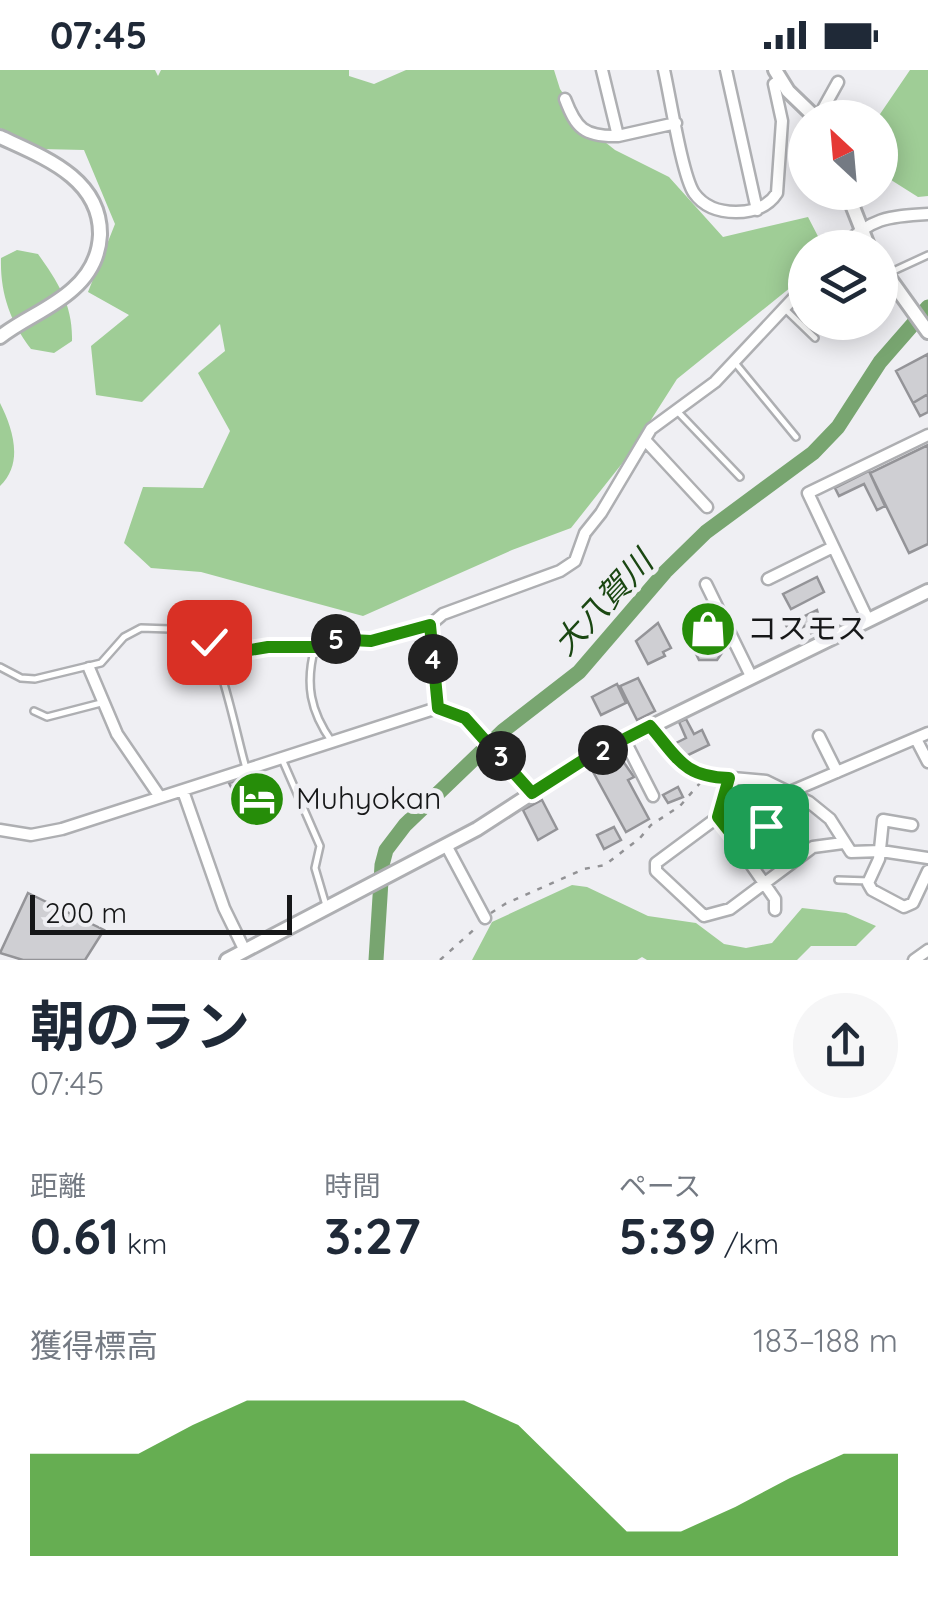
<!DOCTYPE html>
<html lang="ja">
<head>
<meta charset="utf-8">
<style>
	body { margin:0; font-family:Quicksand,"Noto Sans JP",sans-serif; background:#f6f6f7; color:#1f2937; height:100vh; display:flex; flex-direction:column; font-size:38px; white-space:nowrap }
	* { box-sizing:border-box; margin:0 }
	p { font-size:32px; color:#747a83 }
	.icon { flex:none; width:55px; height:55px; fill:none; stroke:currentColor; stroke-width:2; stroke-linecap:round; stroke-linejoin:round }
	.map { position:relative; height:890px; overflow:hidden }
	.sheet { display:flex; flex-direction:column; background:#fff; flex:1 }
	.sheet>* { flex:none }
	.needle { width:65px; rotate:334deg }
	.buttons { position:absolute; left:788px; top:30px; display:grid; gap:20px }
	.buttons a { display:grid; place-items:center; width:110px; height:110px; border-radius:50%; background:#fff; box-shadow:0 5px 25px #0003; font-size:50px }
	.scale { position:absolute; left:30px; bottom:25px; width:262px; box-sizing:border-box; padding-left:10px; border:5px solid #161718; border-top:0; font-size:28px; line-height:35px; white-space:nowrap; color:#161718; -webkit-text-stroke:8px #efeff3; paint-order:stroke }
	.pin { position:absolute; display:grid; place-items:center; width:85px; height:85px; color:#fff; margin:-42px; border-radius:20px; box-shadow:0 5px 15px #0006 }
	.km { position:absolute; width:50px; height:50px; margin:-25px; border-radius:50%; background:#222; color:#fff; font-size:28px; line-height:50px; text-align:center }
	.round { display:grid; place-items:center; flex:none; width:105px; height:105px; border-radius:52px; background:#f6f6f7 }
	.head { display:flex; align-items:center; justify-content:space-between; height:170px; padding:0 30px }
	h1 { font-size:55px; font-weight:700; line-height:75px }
	.stats { display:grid; grid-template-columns:repeat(3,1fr); gap:15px; height:170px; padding:10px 30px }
	.stats div { display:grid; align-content:center }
	.stats b { font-size:50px; font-weight:700 }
	.stats small { font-size:28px; font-weight:400 }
	.stats p { font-size:28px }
	.chart { height:280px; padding:20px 30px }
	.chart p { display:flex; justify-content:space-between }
	.chart svg { width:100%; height:180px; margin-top:10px; fill:#268d09; opacity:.7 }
	.status { display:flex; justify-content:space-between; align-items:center; height:70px; padding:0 50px; background:#fff; direction:ltr }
	.status svg { height:28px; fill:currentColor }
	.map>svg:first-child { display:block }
	.forest { fill:#9fcd96 }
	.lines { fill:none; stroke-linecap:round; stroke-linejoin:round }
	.river { stroke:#78a570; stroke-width:15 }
	.building { fill:#cfcfd3; stroke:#949498; stroke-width:2.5 }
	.service-casing { stroke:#aeafb2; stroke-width:10 }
	.minor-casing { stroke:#aeafb2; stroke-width:15 }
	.tertiary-casing { stroke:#aeafb2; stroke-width:18 }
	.path { stroke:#929295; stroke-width:2.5; stroke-dasharray:5 8; stroke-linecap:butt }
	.service { stroke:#fff; stroke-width:5 }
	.minor { stroke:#fff; stroke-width:10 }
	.tertiary { stroke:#fff; stroke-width:12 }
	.route-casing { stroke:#fff; stroke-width:20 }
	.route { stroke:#268d09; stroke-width:12 }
	.labels { text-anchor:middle; stroke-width:10; stroke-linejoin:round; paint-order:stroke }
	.poi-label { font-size:30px; fill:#161718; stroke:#efeff3; text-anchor:start }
	.water-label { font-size:32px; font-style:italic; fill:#1a4712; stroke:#efeff3 }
</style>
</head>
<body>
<div class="status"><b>07:45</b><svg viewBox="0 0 49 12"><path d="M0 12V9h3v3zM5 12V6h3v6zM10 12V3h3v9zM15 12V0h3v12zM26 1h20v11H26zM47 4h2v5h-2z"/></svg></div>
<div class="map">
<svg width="928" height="890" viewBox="0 0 928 890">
	<rect width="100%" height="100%" fill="#efeff3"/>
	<!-- forest -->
	<path class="forest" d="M0,0H155L158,6L161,0H349V6L374,14L406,0H554L560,19L585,56L615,80L669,107L723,167L808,147L823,176L805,178V201L796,213L677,309L628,386L571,458L512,480L363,546L201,502L151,498L124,473L143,417L203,418L230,361L198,303L225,281L220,254L142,332L96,325L91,276L129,245L88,222L115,154L84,80L41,79L0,58Z
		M910,0H928V126L918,127L880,103L878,47Z
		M17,180L38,184C58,212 73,235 72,271L54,283L31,279C10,251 0,223 1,188Z
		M0,333C13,359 24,393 0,416Z
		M572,815L587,817L648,846L696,853L724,874L746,878L772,873L802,838L846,843L876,856L856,876H811L797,890H647L642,887L637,890H472L492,852Z"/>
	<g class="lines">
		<!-- river -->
		<path class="river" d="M376,890L382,795L386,780L405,755L503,661L579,602L665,502L706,462L813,383L838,357L880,292L928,237"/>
	</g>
	<!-- building -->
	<path class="building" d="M928,284V324L913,333L896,301Z
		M928,324V342L920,346L913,333Z
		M928,375V474L909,483L870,403Z
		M869,401L885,436L877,440L864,414L839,426L835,418Z
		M817,507L824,522L791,539L783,524Z
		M817,540L822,558L811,563L807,555L790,563L786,555Z
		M714,544L726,577L717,590H699L686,563Z
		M658,553L671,578L663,582L665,586L648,594L636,571Z
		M638,608L655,641L637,650L620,616Z
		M617,614L626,633L601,645L592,627Z
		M686,649L694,664L702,660L709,675L684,687L676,673L686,668L679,652Z
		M618,684L634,707L628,710L649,749L626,762L591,698Z
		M238,710L247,731L260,722L266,738L241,749L239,743L242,739L229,713Z
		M678,717L683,727L668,733L663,725Z
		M542,730L557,759L538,770L523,740Z
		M614,757L621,770L604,779L597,765Z
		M28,823L104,860L85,890H23L0,883Z"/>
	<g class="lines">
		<!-- service casing -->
		<g class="service-casing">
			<path id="service" d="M889,203L928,185
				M786,240L815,268
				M736,294L796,367
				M678,342L740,407
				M315,577C305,614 310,641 332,672
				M214,586L268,577H315L331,569L371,571L427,557
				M0,597L21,608L35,609L101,593L124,567L141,558L200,560C220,578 237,668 246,698
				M34,641L47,647L101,633
				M282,689L320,776L315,798L325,832
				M838,810L869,811"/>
		</g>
		<!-- minor casing -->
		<g class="minor-casing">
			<path id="minor" d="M602,0L618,66L676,53
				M664,0C670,26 682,105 694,123C704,137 720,142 736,142C752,142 768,137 777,123L782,51L774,14L780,10
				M726,0L757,140
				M565,29C576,58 584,67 618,66
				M818,48L838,12
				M842,178C869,148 889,146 928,144
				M645,370L707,437
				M768,509L833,477
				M706,514L751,606
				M868,550L808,423L928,365
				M89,598L117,664L160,727
				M437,638L430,555L443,544L560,501L575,491L585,463L601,443L651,359L715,312L805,216
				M650,655L686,697L699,705L766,711L809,732L830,749L851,782L881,781L928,788
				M819,666L837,702
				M624,669L653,726
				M916,669L928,692
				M729,708L718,747L656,793V801L704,846L730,839L813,777L843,773
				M183,721L224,838L245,881
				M790,722L928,663
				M718,747L775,829V840
				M912,755L883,750L879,789L868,813L872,820L904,837L913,833L928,801
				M0,760L31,765L62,759L437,638L465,647L533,723
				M446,775L485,848
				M740,775L789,740L797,726
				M914,890L928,880"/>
		</g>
		<!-- tertiary casing -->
		<g class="tertiary-casing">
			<path id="tertiary" d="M775,0L788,21L816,48
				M0,67C43,87 101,108 100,165C99,186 89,205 73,219C51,239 23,249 0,267
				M847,122L869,178
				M880,195L928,262
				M227,890L477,759L585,689L928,521"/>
		</g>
		<!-- path -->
		<path class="path" d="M491,843L505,834L584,799L605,795L640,768L651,755L680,736L700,713
			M440,890L478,856"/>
		<!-- service -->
		<use href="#service" class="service"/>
		<!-- minor -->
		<use href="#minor" class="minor"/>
		<!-- tertiary -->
		<use href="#tertiary" class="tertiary"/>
	</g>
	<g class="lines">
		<!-- route casing -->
		<g class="route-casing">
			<path id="route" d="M209,572L214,586L268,577H315L331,569L371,571L430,555L438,638L465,648L532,723L585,689L650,656C678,688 683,707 729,708L718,747L740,775L766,756"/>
		</g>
		<!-- route -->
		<use href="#route" class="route"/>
	</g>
	<!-- icons -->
	<defs>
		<g id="shop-disc" transform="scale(2.875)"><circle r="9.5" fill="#268d09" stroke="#efeff3"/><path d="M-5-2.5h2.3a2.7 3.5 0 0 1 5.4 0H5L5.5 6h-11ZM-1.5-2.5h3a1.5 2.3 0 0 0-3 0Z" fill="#fff"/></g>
		<g id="hotel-disc" transform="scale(2.875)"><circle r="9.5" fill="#268d09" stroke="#efeff3"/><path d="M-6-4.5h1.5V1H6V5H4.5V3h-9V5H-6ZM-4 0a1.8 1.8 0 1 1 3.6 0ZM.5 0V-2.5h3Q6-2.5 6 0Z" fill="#fff"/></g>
	</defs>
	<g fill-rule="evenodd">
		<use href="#shop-disc" x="708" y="559"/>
		<use href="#hotel-disc" x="257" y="729"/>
	</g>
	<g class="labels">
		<!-- poi labels -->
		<g class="poi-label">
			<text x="747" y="569">コスモス</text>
			<text x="296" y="739">Muhyokan</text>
		</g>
		<!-- water labels -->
		<g class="water-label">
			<text transform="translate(603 533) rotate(-47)" y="11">大八賀川</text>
		</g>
	</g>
</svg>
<div class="buttons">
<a><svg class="needle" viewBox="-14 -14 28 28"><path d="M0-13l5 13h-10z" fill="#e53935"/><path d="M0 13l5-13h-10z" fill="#747a83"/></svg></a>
<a><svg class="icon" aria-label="layers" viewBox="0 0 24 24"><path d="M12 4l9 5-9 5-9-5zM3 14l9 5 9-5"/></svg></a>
</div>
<div class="scale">200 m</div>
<div class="pin" style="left:766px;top:756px;background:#1e9e55"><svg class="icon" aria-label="arrive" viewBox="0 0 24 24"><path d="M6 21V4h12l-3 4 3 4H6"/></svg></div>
<div class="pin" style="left:209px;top:572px;background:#d93025"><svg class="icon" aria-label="check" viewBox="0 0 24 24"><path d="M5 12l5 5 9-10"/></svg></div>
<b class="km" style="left:603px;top:680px">2</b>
<b class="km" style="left:501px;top:686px">3</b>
<b class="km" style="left:433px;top:589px">4</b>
<b class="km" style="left:336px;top:569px">5</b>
</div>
<section class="sheet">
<div class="head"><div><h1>朝のラン</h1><p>07:45</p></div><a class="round"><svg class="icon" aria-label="share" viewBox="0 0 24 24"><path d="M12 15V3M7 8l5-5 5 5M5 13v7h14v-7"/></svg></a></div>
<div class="stats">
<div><p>距離</p><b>0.61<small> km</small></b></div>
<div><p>時間</p><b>3:27</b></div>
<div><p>ペース</p><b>5:39<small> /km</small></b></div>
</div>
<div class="chart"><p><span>獲得標高</span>183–188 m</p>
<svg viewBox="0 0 160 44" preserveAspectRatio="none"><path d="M0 44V19L10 19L20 19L30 12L40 6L50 6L60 6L70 6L80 6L90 12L100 25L110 38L120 38L130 32L140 25L150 19L160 19V44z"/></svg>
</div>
</section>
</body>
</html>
